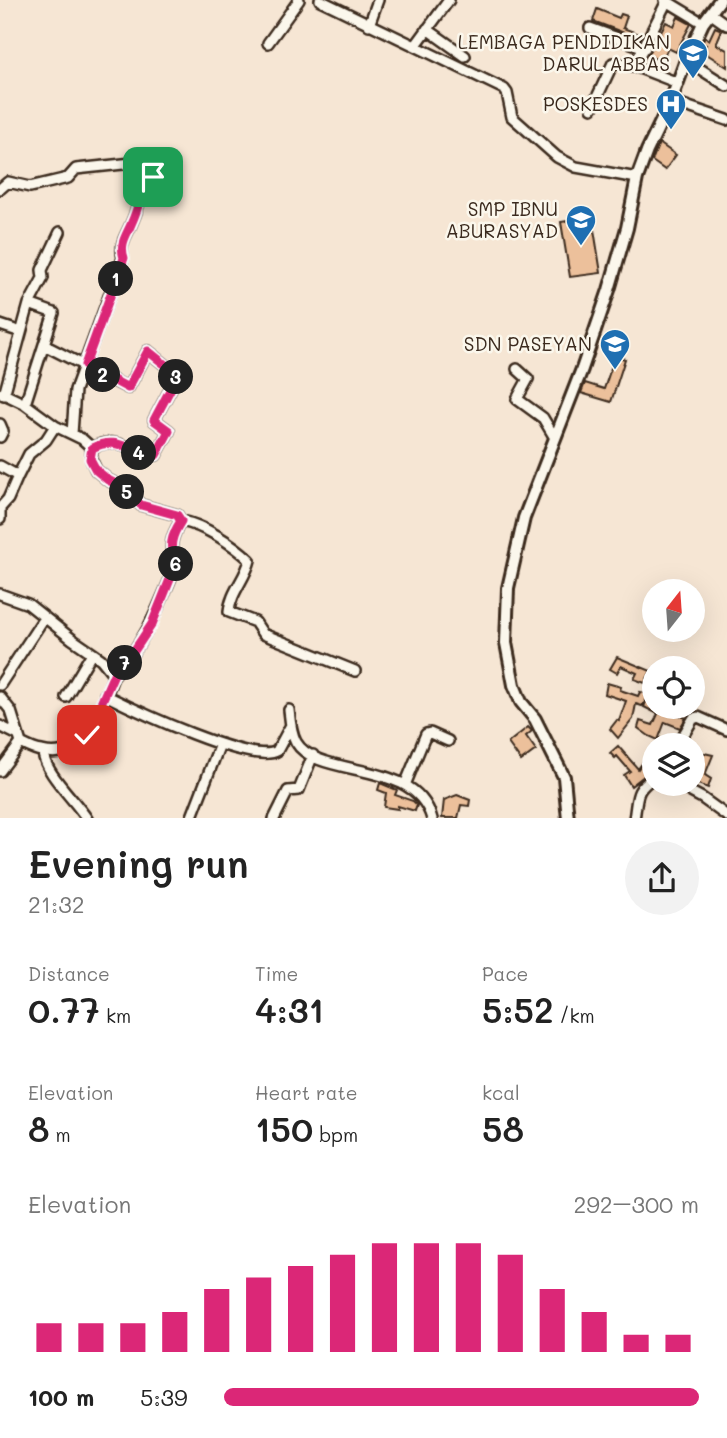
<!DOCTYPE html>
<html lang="en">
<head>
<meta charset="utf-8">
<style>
	body { margin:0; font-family:Mali,sans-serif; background:#f2f2f2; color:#222; height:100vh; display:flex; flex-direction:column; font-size:26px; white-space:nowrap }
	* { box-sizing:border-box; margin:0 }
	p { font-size:23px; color:#767676 }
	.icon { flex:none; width:38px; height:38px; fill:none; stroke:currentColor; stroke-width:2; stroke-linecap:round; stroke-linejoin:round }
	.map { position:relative; height:818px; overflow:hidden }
	.drawer { display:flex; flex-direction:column; background:#fff; flex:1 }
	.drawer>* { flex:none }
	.needle { width:46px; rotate:17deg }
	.controls { position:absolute; left:642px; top:579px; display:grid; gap:14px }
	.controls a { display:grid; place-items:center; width:63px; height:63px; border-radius:50%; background:#fff; box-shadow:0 7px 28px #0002; font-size:35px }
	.pin { position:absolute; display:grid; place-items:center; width:60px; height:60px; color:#fff; margin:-30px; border-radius:14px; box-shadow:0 4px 10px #0006 }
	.km { position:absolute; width:35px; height:35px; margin:-18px; border-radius:50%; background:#222; color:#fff; font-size:19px; line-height:35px; text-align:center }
	.round { display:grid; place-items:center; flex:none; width:74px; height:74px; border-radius:37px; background:#f2f2f2 }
	.headline { display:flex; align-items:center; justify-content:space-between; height:119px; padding:0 28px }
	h1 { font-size:38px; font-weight:600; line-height:52px }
	.figures { display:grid; grid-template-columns:repeat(3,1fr); gap:10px; height:119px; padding:7px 28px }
	.figures div { display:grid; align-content:center }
	.figures b { font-size:35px; font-weight:600 }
	.figures small { font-size:19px; font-weight:400 }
	.figures p { font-size:19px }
	.chart { height:196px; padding:14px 28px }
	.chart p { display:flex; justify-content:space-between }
	.chart svg { width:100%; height:126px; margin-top:7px; stroke:#db2777; stroke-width:6 }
	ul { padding:0 28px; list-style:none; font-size:23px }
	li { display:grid; grid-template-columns:112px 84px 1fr; align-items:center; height:52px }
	li i { height:18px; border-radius:9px; background:#db2777 }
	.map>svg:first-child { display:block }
	.building { fill:#ecc09b; stroke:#3b2a1e; stroke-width:2 }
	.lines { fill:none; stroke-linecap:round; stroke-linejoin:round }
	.minor-casing { stroke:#3b2a1e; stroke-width:14 }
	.tertiary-casing { stroke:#3b2a1e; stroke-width:16 }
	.minor { stroke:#fbf7ec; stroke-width:9 }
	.tertiary { stroke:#fbf7ec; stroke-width:10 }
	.route-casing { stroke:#fff; stroke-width:14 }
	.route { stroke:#db2777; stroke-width:9 }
	.labels { text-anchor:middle; stroke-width:5; stroke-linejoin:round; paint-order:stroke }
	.poi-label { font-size:19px; fill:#3b2a1e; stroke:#fbf7ec; text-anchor:end }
</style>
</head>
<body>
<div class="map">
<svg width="727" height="819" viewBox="0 0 727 819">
	<rect width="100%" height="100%" fill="#f6e6d4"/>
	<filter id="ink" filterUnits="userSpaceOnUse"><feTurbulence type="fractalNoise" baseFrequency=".0143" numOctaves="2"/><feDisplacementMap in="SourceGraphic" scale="14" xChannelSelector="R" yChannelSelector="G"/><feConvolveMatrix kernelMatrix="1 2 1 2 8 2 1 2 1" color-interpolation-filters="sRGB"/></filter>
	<g filter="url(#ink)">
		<!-- building -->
		<path class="building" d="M597,9L619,18L621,14L627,16L623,28L642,35L640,39L593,21Z
			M678,17L691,24L676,52L668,48L661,62L648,55L666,22L674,26Z
			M715,27L722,30L716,44L727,50V67L702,51L706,45L702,43L705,37L709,40Z
			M659,143L676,155L665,170L652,161Z
			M592,217L601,273L570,277L561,222Z
			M615,356L625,359L611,402L581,393L585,383L604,389Z
			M617,657L651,671L645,683L634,679L637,673L621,666L617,673L610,669Z
			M607,683L621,687L620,690L638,696L640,692L650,694L654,697V707H672L670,711L686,718L680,728L665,722L658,740L649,736L638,728L640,721L653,725L658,714L644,707L647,699L642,706L636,704L633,719L618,738L610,729L617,720L619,721L626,701L605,694Z
			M528,727L532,731L526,736L536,750L521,761L508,743Z
			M618,746L638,769L646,758L654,764L649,772L631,786L624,775L630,771L617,756L615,758L610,753Z
			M704,753L713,755L705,775L711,779L708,788L693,782V770L697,771Z
			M380,783L397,790L395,795L413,801L417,805L415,811L398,806V809L384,807L386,793L378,790Z
			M457,795L470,800L469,806L461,805L458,818H442L444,800Z"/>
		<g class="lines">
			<!-- minor casing -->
			<g class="minor-casing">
				<path id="minor" d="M320,0L504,89L507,93L512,117L557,157L576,167L637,178
					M665,0L703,23
					M710,13L727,25
					M369,25L378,0
					M590,28L645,48
					M427,29L465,56
					M268,43L299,0
					M416,45L449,0
					M686,60L727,86
					M634,66L667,1
					M671,101L727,120
					M592,108L613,63L634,66L678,83
					M0,189L8,182L30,187L68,178L76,169L142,162L153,177C139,194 140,204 132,222C127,235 119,243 123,258L75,390L72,434
					M0,325L21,332
					M44,345L128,388L148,351L178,375L154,420L169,431L156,455C129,455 120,433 92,448
					M517,369L528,379L517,399L543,418L555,438
					M2,393L25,404L55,426L46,440L29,454L18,476
					M4,395L29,304L43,278L42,270L60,232
					M25,404L54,313L29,304
					M0,424L3,431L0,437
					M55,426L82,439L92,448L91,459L96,470L108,480L120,486L141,505L177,515L181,521C172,535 167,548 177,563C160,603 146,643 114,675
					M0,466L18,476L8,499L0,508V519
					M181,521C204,525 233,544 250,560C246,578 230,593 229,612L255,622L263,634L355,671
					M0,594L28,604L72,639L101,659L114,675C102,705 86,763 42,751C34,750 27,746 21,743L0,771
					M0,685L44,618
					M105,695C133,709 252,766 277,751L291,725
					M0,697L11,711L21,743
					M66,697L92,653
					M289,710C290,720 291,733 296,742C318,780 415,757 432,819
					M0,726L18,735
					M677,746L693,719L698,717L727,730
					M43,752C44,772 75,800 87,819
					M676,784L702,798L727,816
					M405,785L426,734L430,733L448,741
					M191,819L220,744
					M274,819L288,791L299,790L313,755
					M634,819C638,796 634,791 654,777"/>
			</g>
			<!-- tertiary casing -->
			<g class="tertiary-casing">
				<path id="tertiary" d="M568,819L564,777L535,719L521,702L514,685L506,643L508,588L524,518L582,369L609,290L627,228L637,178L647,151L671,101L686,60L703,23L720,0"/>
			</g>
			<!-- minor -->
			<use href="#minor" class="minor"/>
			<!-- tertiary -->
			<use href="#tertiary" class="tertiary"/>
		</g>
	</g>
	<g class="lines" filter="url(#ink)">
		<!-- route casing -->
		<g class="route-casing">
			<path id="route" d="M87,735L114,674L128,660L152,624L177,562C167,548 172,535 181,521L177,515L141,505L120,486L108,480L96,470L90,459L92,448C120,434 129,455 156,455L169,431L154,420L178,375L148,351L128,388L85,365L124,258C119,243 127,235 132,222C140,204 139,194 153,177"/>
		</g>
		<!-- route -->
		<use href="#route" class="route"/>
	</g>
	<!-- icons -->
	<defs>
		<g id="school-pin" transform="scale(1.575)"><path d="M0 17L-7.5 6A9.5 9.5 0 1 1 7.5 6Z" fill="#1f6fb2" stroke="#fbf7ec"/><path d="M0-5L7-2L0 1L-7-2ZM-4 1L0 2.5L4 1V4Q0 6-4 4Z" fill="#fff"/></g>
		<g id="hospital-pin" transform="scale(1.575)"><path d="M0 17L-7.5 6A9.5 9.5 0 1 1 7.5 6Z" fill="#1f6fb2" stroke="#fbf7ec"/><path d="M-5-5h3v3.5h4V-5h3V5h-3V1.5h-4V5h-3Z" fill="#fff"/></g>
	</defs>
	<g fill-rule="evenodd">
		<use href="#school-pin" x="693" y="53"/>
		<use href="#hospital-pin" x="671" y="104"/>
		<use href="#school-pin" x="581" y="220"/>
		<use href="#school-pin" x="615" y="344"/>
	</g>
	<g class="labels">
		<!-- poi labels -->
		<g class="poi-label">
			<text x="670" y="49">LEMBAGA PENDIDIKAN<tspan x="670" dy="22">DARUL ABBAS</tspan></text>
			<text x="648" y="111">POSKESDES</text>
			<text x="558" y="216">SMP IBNU<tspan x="558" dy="22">ABURASYAD</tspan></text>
			<text x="592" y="351">SDN PASEYAN</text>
		</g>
	</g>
</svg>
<div class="controls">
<a><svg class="needle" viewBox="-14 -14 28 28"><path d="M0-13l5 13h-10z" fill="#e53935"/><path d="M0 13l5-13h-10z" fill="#767676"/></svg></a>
<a><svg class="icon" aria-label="locate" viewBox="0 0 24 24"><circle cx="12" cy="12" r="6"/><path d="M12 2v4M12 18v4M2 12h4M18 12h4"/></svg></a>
<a><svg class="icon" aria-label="layers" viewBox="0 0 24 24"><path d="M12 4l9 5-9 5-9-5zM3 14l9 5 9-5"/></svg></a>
</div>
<div class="pin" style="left:153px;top:177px;background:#1e9e55"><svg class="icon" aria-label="arrive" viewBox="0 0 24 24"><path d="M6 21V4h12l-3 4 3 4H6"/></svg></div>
<div class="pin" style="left:87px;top:735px;background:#d93025"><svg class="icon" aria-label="check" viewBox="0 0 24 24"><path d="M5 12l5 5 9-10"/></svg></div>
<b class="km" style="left:116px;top:279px">1</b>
<b class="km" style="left:103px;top:375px">2</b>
<b class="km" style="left:176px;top:377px">3</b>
<b class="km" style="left:139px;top:453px">4</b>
<b class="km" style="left:127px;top:492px">5</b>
<b class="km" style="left:176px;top:564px">6</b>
<b class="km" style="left:125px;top:663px">7</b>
</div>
<section class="drawer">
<div class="headline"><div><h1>Evening run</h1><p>21:32</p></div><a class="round"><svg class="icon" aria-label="share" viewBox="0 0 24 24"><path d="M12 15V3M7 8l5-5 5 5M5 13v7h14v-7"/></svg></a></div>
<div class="figures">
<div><p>Distance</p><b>0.77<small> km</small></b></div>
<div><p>Time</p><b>4:31</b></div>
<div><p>Pace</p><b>5:52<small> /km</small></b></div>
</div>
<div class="figures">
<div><p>Elevation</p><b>8<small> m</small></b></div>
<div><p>Heart rate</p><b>150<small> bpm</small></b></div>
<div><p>kcal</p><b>58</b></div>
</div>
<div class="chart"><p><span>Elevation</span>292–300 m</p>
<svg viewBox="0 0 160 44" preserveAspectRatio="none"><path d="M5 44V34M15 44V34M25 44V34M35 44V30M45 44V22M55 44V18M65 44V14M75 44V10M85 44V6M95 44V6M105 44V6M115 44V10M125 44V22M135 44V30M145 44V38M155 44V38"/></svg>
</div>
<ul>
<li><b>100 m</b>5:39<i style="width:100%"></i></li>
</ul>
</section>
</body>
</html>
